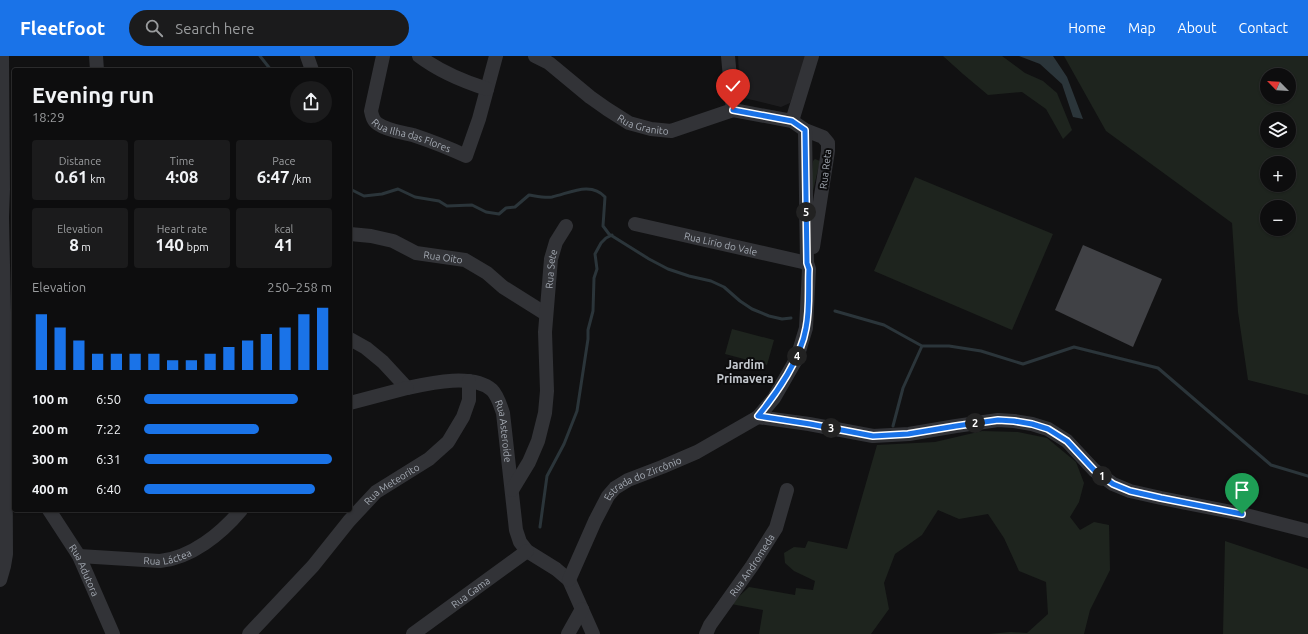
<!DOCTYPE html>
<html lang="en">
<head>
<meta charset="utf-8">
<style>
	body { margin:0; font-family:Ubuntu,sans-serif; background:#1b1b1c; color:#f1f3f6; height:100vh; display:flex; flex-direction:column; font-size:15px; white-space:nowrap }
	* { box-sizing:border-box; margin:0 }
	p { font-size:13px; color:#9a9c9e }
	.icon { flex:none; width:22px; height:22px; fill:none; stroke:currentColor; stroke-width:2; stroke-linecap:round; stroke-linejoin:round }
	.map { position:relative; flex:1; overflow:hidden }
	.details { position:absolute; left:12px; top:12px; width:340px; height:444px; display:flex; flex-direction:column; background:#0d0d0e; border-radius:4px; box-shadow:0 1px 3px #0004,0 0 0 1px #2d2d2e }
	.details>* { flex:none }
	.needle { width:26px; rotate:294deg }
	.tools { position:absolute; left:1260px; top:12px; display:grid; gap:8px }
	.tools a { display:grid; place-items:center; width:36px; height:36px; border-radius:50%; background:#0d0d0e; box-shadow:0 1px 3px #0004,0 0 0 1px #2d2d2e; font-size:20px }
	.pin { position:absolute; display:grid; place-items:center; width:34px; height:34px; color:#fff; margin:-41px -17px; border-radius:50% 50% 50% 0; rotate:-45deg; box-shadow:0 0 4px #0007 }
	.pin .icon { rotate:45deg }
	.km { position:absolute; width:20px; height:20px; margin:-10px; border-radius:50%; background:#222; color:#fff; font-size:11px; line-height:20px; text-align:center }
	.round { display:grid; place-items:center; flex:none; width:42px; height:42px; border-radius:21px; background:#1b1b1c }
	.head { display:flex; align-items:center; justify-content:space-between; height:68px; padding:0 20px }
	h1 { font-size:22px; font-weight:700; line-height:30px }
	.metrics { display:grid; grid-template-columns:repeat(3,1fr); gap:6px; height:68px; padding:4px 20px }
	.metrics div { display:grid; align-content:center; border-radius:4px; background:#1b1b1c; text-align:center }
	.metrics b { font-size:17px; font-weight:700 }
	.metrics small { font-size:11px; font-weight:400 }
	.metrics p { font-size:11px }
	.chart { height:112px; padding:8px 20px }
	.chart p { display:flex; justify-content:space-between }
	.chart svg { width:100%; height:72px; margin-top:4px; stroke:#1a73e8; stroke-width:6 }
	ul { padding:0 20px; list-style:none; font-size:13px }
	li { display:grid; grid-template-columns:64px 48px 1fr; align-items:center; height:30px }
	li i { height:10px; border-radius:5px; background:#1a73e8 }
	header { display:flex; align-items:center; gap:24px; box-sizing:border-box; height:56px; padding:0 20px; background:#1a73e8; color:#fff }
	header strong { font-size:19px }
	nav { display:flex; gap:22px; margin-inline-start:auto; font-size:14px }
	.search { width:280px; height:36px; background:#1b1b1c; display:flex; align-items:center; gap:10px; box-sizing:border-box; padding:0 14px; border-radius:22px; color:#9a9c9e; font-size:15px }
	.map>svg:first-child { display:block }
	.built { fill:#1d1d1f }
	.green { fill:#1e241e; fill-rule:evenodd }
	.water { fill:#2b353a }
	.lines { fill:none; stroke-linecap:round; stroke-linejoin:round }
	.stream { stroke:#2b353a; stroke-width:3 }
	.building { fill:#404145 }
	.minor { stroke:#323337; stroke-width:14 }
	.route-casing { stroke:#fff; stroke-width:8 }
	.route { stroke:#1a73e8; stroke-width:5 }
	.labels { text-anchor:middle; stroke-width:4; stroke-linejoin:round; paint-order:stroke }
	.street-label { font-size:10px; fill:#a3a9b2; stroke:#0c0c0d }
	.quarter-label { font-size:12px; font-weight:bold; fill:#c4c8ce; stroke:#0c0c0d }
</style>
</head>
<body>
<header>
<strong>Fleetfoot</strong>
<div class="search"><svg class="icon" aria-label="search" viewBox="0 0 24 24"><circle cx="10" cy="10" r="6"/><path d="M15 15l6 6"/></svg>Search here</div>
<nav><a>Home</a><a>Map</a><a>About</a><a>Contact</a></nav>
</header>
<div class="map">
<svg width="1308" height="578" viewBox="0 0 1308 578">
	<rect width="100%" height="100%" fill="#111112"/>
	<!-- built -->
	<path class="built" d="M738,0H806L790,47L781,51L740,41Z"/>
	<!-- green -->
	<path class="green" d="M943,0H1002L1025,17L1043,25L1057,37L1072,74L1063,83L1046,53L1022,36L988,39L963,18Z
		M1064,0H1308V339L1248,324L1238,256L1232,167L1106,75ZM1267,19H1289V41H1267ZM1267,63H1289V85H1267ZM1267,107H1289V129H1267ZM1267,151H1289V173H1267Z
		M815,103L820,105L809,152L813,105Z
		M915,121L1053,178L1012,274L874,215Z
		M732,273L774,284L767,309L725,298Z
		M982,375L1018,376L1047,382L1076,406L1084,427L1079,446L1070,461L1080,474L1094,466L1109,469L1110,514L1090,554L1084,578H988L1011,576L1027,577L1048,558L1046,526L1019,515L1004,482L988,458L959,463L938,454L922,479L895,498L884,527L889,553L871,578H759L763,554L731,548L749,531L795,539L796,532L813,534L815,525L794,515L785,507L784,497L794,491L805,492L808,485L847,493L877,389L935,386Z
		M1225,485L1308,513V578H1223Z"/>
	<!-- water -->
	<path class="water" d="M1019,0H1053L1067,21L1083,63L1073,61L1062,28L1040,8Z"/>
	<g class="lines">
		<!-- stream -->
		<path class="stream" d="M260,0L271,14
			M350,133L364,140L382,138L398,133L415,141L439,145L447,150L472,149L486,156L499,158L506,152L515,151L529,139C536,140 545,142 552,141C570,137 591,125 605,141L603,170L609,178L649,203L668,213L689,220L711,225L724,231L740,245L752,253L769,260L782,263L791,262
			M835,255L884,269L922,290H949L981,295L1023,308L1074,291L1158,312L1271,409L1308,420
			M893,370L903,332L922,290
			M540,471L547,420L564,388L577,355L588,283V274L593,255L594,222L597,213L595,198L601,187L606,182L612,179"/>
	</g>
	<!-- building -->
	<path class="building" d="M1083,189L1162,223L1133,291L1055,254Z"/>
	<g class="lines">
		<!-- minor -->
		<g class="minor">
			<path d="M96,0L97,14"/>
			<path d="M307,0L312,14"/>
			<path id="s1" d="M383,0L371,55C372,60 373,65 378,68C388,75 402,76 413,79C431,85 449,92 466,100L479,63L496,0"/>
			<path d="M419,0C440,16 462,25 487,33"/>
			<path id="s2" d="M535,0L549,7L590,41L607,53L629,67L651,73L671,75L733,54L792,65L805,74L823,81L828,87V95L813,191"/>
			<path d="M728,0L733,54"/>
			<path d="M792,65L812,0"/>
			<path id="s3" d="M635,168L807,207"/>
			<path id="s4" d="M350,178L371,180L393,185L416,197L465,204L487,217L503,231L546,258"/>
			<path id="s5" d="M350,283L366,292L383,306L407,332C430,327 473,317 492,334C498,340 500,349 503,357L516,474L520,486L527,495L556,513L569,524L593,578"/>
			<path d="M350,347L407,332"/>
			<path d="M758,361L809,368L873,380L909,378L956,370L998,364L1014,365L1032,368L1048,373L1067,385L1094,414L1113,428L1130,435L1161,442L1242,458L1308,475"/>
			<path id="s6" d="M512,434L529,406L538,385L545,357L547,335L545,276L551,203L556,186L566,170"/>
			<path id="s7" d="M49,454L79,500L113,578"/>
			<path id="s8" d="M79,500L160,505C191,502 221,478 241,454"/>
			<path d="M0,524L4,510L6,498L5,304L2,161L3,133L2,0"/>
			<path id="s9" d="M569,524L595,465L608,440L615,432L628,424L662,411L697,396L758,361L774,342L797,302L806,272L809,213L807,207L805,74"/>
			<path id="s10" d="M249,578L313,510L349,465L376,436L429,403L448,386L463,361L469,344V325"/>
			<path id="s11" d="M413,578L527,495"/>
			<path d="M568,578L582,553"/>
			<path id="s12" d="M706,578L710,569L752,510L776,472L787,434"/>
		</g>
	</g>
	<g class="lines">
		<!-- route casing -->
		<g class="route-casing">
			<path id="route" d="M733,54L792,65L805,74L807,207L809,213C808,232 810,253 806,272C801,302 777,337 758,360L810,368L873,380L908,378L956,370L998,364L1014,365L1032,368L1048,373L1067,385L1094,414L1113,428L1130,435L1161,442L1242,458"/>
		</g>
		<!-- route -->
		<use href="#route" class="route"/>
	</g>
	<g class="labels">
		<!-- street labels -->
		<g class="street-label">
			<text dy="4" stroke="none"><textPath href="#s2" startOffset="130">Rua Granito</textPath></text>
			<text dy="4" stroke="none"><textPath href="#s1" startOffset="107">Rua Ilha das Flores</textPath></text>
			<text transform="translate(825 113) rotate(-83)" y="4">Rua Reta</text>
			<text dy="4" stroke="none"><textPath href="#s3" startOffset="88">Rua Lirio do Vale</textPath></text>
			<text dy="4" stroke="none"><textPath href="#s4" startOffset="97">Rua Oito</textPath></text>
			<text dy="4" stroke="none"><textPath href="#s6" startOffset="229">Rua Sete</textPath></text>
			<text dy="4" stroke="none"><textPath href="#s5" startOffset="207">Rua Asteroide</textPath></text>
			<text dy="4" stroke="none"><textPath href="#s9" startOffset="132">Estrada do Zircônio</textPath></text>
			<text dy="4" stroke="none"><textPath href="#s10" startOffset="208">Rua Meteorito</textPath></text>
			<text dy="4" stroke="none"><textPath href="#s8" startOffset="89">Rua Láctea</textPath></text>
			<text dy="4" stroke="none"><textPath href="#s12" startOffset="83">Rua Andromeda</textPath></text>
			<text dy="4" stroke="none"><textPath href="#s7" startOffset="70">Rua Adutora</textPath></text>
			<text dy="4" stroke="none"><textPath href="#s11" startOffset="71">Rua Gama</textPath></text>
		</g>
		<!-- quarter labels -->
		<g class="quarter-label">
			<text x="745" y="313">Jardim<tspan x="745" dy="14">Primavera</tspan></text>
		</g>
	</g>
</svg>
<div class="tools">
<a><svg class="needle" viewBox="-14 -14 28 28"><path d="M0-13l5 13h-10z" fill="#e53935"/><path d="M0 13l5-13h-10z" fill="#9a9c9e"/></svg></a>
<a><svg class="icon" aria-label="layers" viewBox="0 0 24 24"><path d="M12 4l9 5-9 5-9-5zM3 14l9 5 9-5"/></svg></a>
<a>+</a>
<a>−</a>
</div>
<div class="pin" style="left:1242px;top:458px;background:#1e9e55"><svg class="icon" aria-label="arrive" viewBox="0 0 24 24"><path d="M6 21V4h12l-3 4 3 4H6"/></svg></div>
<div class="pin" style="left:733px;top:54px;background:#d93025"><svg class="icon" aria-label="check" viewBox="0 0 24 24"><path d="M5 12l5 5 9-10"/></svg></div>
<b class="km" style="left:1102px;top:420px">1</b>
<b class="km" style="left:975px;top:367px">2</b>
<b class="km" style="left:831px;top:372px">3</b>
<b class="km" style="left:797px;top:300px">4</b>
<b class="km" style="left:806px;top:156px">5</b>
<section class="details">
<div class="head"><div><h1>Evening run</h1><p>18:29</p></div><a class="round"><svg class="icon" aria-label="share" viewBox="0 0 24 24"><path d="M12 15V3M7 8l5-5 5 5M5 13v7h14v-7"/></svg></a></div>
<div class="metrics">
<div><p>Distance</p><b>0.61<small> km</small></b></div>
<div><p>Time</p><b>4:08</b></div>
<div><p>Pace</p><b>6:47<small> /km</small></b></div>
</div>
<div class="metrics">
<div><p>Elevation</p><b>8<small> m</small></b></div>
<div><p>Heart rate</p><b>140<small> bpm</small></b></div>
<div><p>kcal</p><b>41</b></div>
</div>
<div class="chart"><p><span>Elevation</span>250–258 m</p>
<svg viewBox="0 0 160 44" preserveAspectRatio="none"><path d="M5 44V10M15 44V18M25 44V26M35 44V34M45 44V34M55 44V34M65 44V34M75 44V38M85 44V38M95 44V34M105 44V30M115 44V26M125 44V22M135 44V18M145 44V10M155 44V6"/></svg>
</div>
<ul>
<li><b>100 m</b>6:50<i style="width:82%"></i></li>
<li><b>200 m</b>7:22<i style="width:61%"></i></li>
<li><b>300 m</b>6:31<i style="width:100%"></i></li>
<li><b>400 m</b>6:40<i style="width:91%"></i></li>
</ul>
</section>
</div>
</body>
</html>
